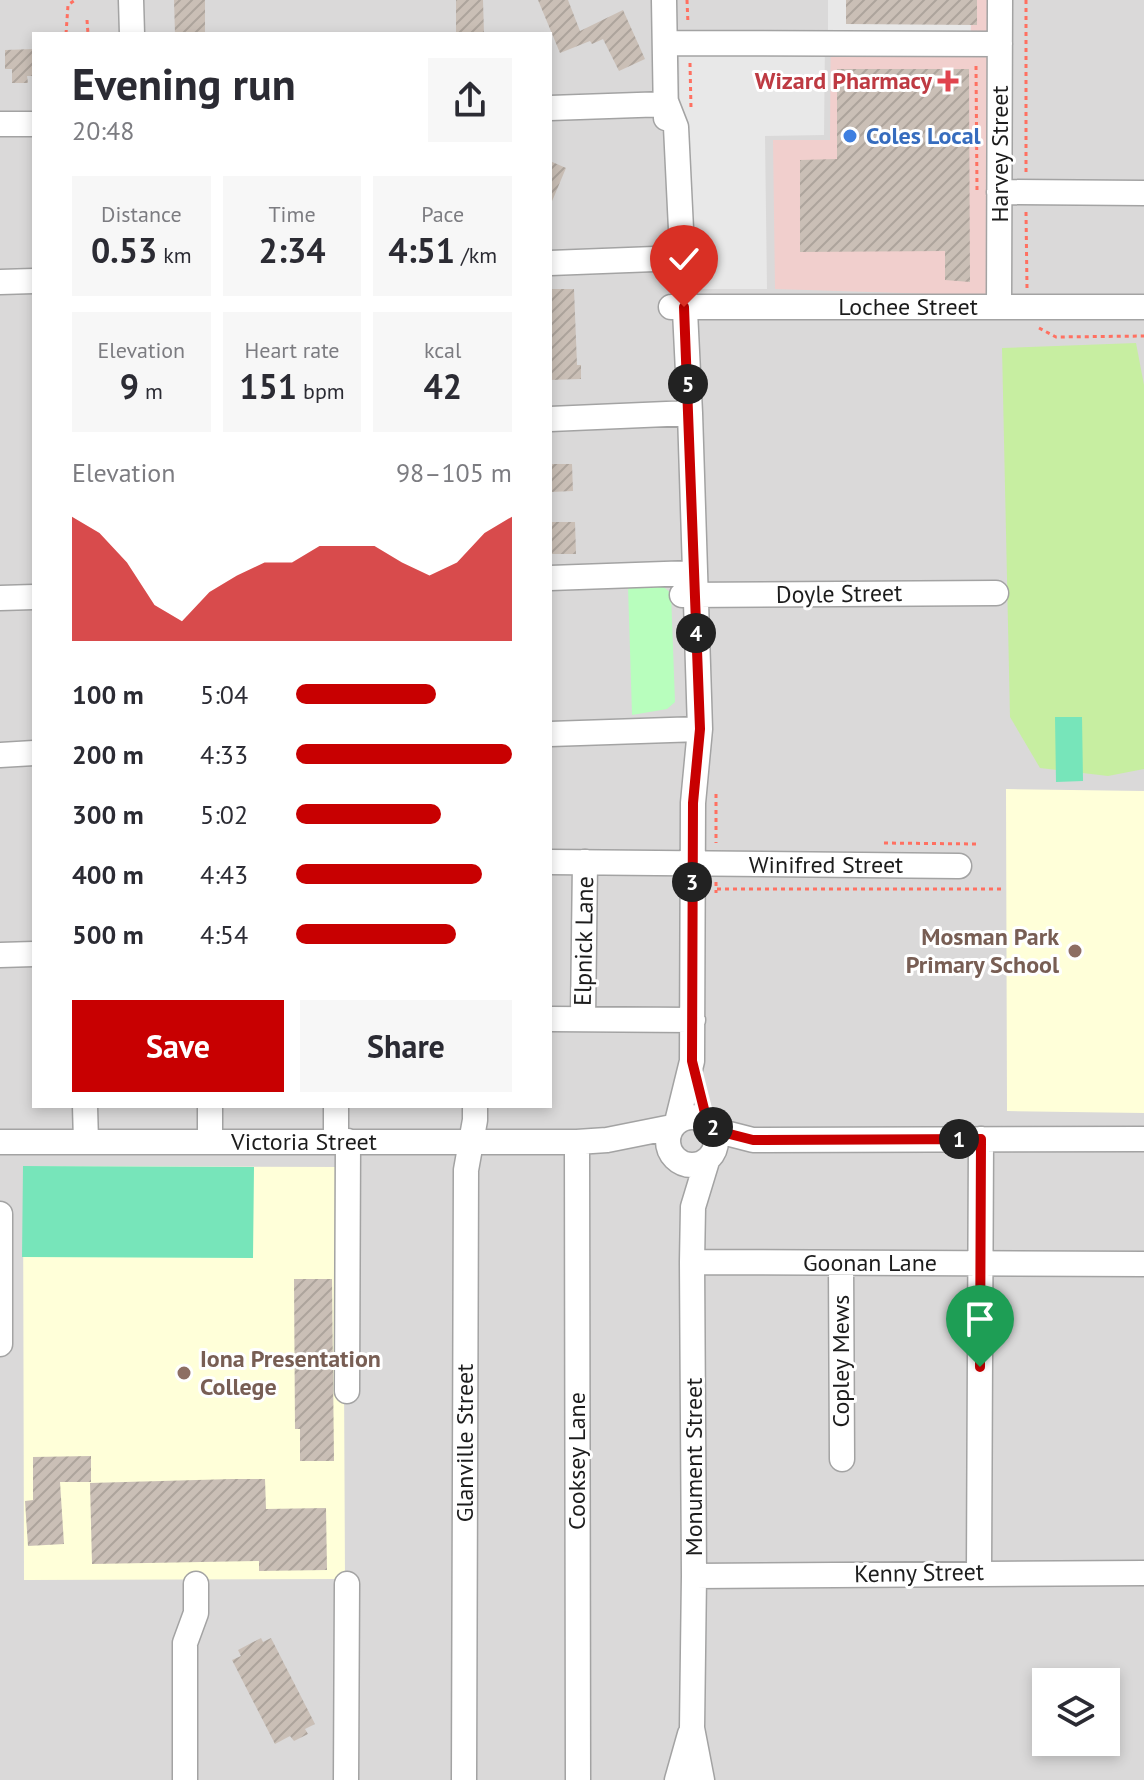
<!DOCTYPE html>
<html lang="en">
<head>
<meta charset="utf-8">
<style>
	body { margin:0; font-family:"PT Sans",sans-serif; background:#f7f7f7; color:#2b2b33; height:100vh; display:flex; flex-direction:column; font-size:30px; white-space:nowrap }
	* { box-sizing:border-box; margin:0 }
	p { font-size:26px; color:#7c7c81 }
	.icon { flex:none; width:44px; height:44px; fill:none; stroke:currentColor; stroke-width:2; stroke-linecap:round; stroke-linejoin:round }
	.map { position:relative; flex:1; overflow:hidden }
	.details { position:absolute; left:32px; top:32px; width:520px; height:1076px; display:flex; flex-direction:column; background:#fff; border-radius:0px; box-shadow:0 4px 12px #0003 }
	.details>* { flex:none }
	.tools { position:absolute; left:1032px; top:1668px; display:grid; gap:16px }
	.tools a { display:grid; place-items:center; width:88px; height:88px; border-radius:0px; background:#fff; box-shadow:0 4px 12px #0003; font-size:40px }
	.pin { position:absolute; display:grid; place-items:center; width:68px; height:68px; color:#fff; margin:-82px -34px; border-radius:50% 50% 50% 0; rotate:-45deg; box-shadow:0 0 8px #0007 }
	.pin .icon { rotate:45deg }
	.km { position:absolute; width:40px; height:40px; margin:-20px; border-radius:50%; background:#222; color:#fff; font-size:22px; line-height:40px; text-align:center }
	.round { display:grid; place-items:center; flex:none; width:84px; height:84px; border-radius:0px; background:#f7f7f7 }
	.head { display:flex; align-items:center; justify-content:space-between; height:136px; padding:0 40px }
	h1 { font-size:44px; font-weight:700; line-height:60px }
	.metrics { display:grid; grid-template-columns:repeat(3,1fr); gap:12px; height:136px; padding:8px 40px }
	.metrics div { display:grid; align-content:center; border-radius:0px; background:#f7f7f7; text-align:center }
	.metrics b { font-size:34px; font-weight:700 }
	.metrics small { font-size:22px; font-weight:400 }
	.metrics p { font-size:22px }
	.chart { height:224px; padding:16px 40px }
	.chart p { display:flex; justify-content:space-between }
	.chart svg { width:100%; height:144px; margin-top:8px; fill:#c80001; opacity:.7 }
	.action { display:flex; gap:16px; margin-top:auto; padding:16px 40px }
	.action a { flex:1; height:92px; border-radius:0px; background:#c80001; color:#fff; font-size:32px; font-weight:700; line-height:92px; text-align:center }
	.action a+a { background:#f7f7f7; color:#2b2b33 }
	ul { padding:0 40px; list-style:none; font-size:26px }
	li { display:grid; grid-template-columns:128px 96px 1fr; align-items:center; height:60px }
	li i { height:20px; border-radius:10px; background:#c80001 }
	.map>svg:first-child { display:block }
	.residential { fill:#dad9d9; fill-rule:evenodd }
	.commercial { fill:#f1cfcd }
	.education { fill:#ffffd9 }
	.grass { fill:#c7eea1 }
	.park { fill:#b8febd }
	.pitch { fill:#77e5ba }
	.parking { fill:#e8e8e8 }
	.building { fill:url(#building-hatch) }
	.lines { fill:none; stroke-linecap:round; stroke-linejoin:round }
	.minor-casing { stroke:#a3a3a3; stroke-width:27 }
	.path { stroke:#ff7061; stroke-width:3; stroke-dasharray:4 4; stroke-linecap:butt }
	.minor { stroke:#fff; stroke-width:24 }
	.route-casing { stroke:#fff; stroke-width:16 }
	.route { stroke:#c80001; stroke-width:10 }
	.health-dot { fill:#e0444e; stroke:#fff; stroke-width:3 }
	.shop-dot { fill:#3f7fe0; stroke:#fff; stroke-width:3 }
	.education-dot { fill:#8d6e63; stroke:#fff; stroke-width:3 }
	.labels { text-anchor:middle; stroke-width:6; stroke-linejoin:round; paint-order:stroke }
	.health-label { font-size:24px; font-weight:bold; fill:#be3a42; stroke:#fff; text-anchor:end }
	.shop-label { font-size:24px; font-weight:bold; fill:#366cbe; stroke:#fff; text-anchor:start }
	.street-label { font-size:24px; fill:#1c1c1c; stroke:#fff }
	.education-label { font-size:24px; font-weight:bold; fill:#785e54; stroke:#fff; text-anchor:end }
</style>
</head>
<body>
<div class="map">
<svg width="1144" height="1780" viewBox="0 0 1144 1780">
	<defs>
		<pattern id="building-hatch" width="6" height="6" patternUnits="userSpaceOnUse" patternTransform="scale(2)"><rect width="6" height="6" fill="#cabfb6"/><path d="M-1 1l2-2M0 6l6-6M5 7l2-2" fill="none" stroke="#ada49c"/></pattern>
	</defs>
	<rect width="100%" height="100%" fill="#eeeae0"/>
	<!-- residential -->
	<path class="residential" d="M0,0H1144V1780H0ZM34,34H550V1106H34ZM1046,1682H1106V1742H1046Z"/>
	<!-- commercial -->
	<path class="commercial" d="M831,0H998L996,296L775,289L773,140H830Z"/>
	<!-- education -->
	<path class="education" d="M1006,789L1144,791V1113L1007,1111Z
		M23,1166L343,1167L345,1579L24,1580Z"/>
	<!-- grass -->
	<path class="grass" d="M1136,343L1144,385V769L1108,776L1040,768L1010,717L1002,348Z"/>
	<!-- park -->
	<path class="park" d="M661,585L671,593L675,702L667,709L632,715L628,587Z"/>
	<!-- pitch -->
	<path class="pitch" d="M1055,717H1082L1083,781L1056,782Z
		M23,1166L254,1167L253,1258L22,1257Z"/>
	<!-- parking -->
	<path class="parking" d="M828,0H972L970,47L828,49Z
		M679,39H825L824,135L765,136L767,289H682Z"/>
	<!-- building -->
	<path class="building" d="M174,0H205V34H175Z
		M456,0H483L484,34H456Z
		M538,0H568L580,31L623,10L645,59L619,71L603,39L592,44L590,41L560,53Z
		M846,0H977V25L846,24Z
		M34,49L32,76H27L28,83H12V69H5V50Z
		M837,69H969L970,282L945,280V251L800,252V160L837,159Z
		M550,161L566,168L550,206Z
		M550,289H574L577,365H581V379L550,380Z
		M550,464H572L573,491L550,492Z
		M550,522H575L576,554H550Z
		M294,1279H332L334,1461H300V1429H295Z
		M91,1456V1482H60L64,1544L28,1546L25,1501L33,1500V1457Z
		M232,1479H265L266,1509L326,1508L327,1570L259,1571V1561L92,1564L90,1483Z
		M261,1638L263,1642L271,1638L315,1724L305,1729L308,1734L294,1741L290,1736L275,1744L232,1660L241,1656L238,1650Z"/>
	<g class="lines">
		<!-- minor casing -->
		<g class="minor-casing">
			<path id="minor" d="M131,0L132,34
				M664,0L666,118
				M665,43L1000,44
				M667,104L676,127L690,413L700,729L693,803L692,1061L677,1122
				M550,108L667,104
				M0,124H34
				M999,192L1144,193
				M550,263L681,258
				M0,282L34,281
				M671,307H1144
				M999,307L1000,0
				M550,419L690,413
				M550,578L693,573
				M682,595L996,593
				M0,598L34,597
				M550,734L700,729
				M0,755L34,753
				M550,862L959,866
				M0,955L34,954
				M550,1019L693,1020
				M583,1019L585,862
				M85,1106L86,1142
				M210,1106V1142
				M336,1106V1141
				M668 1141a24 24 0 1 1 48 0a24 24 0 1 1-48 0Z
				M714,1130L753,1140L1144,1139
				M0,1142H577L607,1140L672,1127
				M577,1142L578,1780
				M0,1214V1344
				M692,1262L1144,1264
				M841,1263L842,1459
				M347,1391L348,1141
				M979,1573L981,1139
				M694,1576L1144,1573
				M185,1780V1643L196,1613V1584
				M346,1780L347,1584
				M464,1780L466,1170L475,1120V1106
				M677,1780L690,1734
				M702,1780L692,1728L694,1576L692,1262L693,1207L707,1161"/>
		</g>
		<!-- path -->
		<path class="path" d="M687,0L688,24
			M1026,0V172
			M87,20L88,34
			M66,34L68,5L75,0
			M690,63L691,108
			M976,66L977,190
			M1026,212L1027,288
			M1039,328L1056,337L1144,336
			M716,794V843
			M884,843L976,844
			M716,882V893
			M717,889H1002"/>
		<!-- minor -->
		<use href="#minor" class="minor"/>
	</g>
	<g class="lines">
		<!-- route casing -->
		<g class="route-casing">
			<path id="route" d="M684,307L700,729L693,803L692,1061L707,1121L714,1130L753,1140L981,1139L980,1367"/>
		</g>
		<!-- route -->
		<use href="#route" class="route"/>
	</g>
	<!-- markers -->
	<path class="health-dot" d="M944 69h8v8h8v8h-8v8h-8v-8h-8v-8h8z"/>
	<circle class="shop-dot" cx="850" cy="136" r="8"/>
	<g class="education-dot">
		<circle cx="1075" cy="951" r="8"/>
		<circle cx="184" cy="1373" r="8"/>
	</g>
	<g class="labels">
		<!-- health labels -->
		<g class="health-label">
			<text x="932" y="89">Wizard Pharmacy</text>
		</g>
		<!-- shop labels -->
		<g class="shop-label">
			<text x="866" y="144">Coles Local</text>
		</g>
		<!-- street labels -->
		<g class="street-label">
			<text transform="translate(1000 154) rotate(-90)" y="8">Harvey Street</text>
			<text x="908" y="315">Lochee Street</text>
			<text transform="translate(839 594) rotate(-1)" y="8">Doyle Street</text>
			<text x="826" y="873">Winifred Street</text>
			<text transform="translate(584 941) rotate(-89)" y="8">Elpnick Lane</text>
			<text x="304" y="1150">Victoria Street</text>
			<text x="870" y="1271">Goonan Lane</text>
			<text transform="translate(841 1361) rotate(-90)" y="8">Copley Mews</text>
			<text transform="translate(465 1443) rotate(-90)" y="8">Glanville Street</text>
			<text transform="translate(577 1461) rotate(-90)" y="8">Cooksey Lane</text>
			<text transform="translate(694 1467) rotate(-90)" y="8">Monument Street</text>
			<text transform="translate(919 1573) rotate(-1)" y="8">Kenny Street</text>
		</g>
		<!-- education labels -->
		<g class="education-label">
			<text x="1059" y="945">Mosman Park<tspan x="1059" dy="28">Primary School</tspan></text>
			<text x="200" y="1367" text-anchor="start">Iona Presentation<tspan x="200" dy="28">College</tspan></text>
		</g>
	</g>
</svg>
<div class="tools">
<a><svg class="icon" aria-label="layers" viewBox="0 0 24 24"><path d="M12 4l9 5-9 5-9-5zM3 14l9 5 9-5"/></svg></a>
</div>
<div class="pin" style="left:980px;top:1367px;background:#1e9e55"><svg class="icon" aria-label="arrive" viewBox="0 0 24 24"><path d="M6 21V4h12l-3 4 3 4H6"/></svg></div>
<div class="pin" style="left:684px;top:307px;background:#d93025"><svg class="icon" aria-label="check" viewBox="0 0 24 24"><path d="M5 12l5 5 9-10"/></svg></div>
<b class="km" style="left:959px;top:1139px">1</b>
<b class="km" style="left:713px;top:1127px">2</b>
<b class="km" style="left:692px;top:882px">3</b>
<b class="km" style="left:696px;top:633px">4</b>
<b class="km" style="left:688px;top:384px">5</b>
<section class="details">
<div class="head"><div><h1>Evening run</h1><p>20:48</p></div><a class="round"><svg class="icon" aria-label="share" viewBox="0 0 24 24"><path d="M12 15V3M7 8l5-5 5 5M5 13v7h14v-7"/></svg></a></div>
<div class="metrics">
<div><p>Distance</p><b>0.53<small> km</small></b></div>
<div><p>Time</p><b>2:34</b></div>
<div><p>Pace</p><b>4:51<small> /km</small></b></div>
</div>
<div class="metrics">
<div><p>Elevation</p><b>9<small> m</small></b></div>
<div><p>Heart rate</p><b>151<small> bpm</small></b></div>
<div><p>kcal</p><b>42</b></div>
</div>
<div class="chart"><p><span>Elevation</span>98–105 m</p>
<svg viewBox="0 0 160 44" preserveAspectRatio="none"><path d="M0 44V6L10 11L20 20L30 33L40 38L50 29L60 24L70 20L80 20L90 15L100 15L110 15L120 20L130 24L140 20L150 11L160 6V44z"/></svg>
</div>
<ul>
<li><b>100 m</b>5:04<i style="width:65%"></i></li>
<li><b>200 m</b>4:33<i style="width:100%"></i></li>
<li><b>300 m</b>5:02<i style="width:67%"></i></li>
<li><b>400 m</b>4:43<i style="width:86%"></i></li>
<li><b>500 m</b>4:54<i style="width:74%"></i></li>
</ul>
<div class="action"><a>Save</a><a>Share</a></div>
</section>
</div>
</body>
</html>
